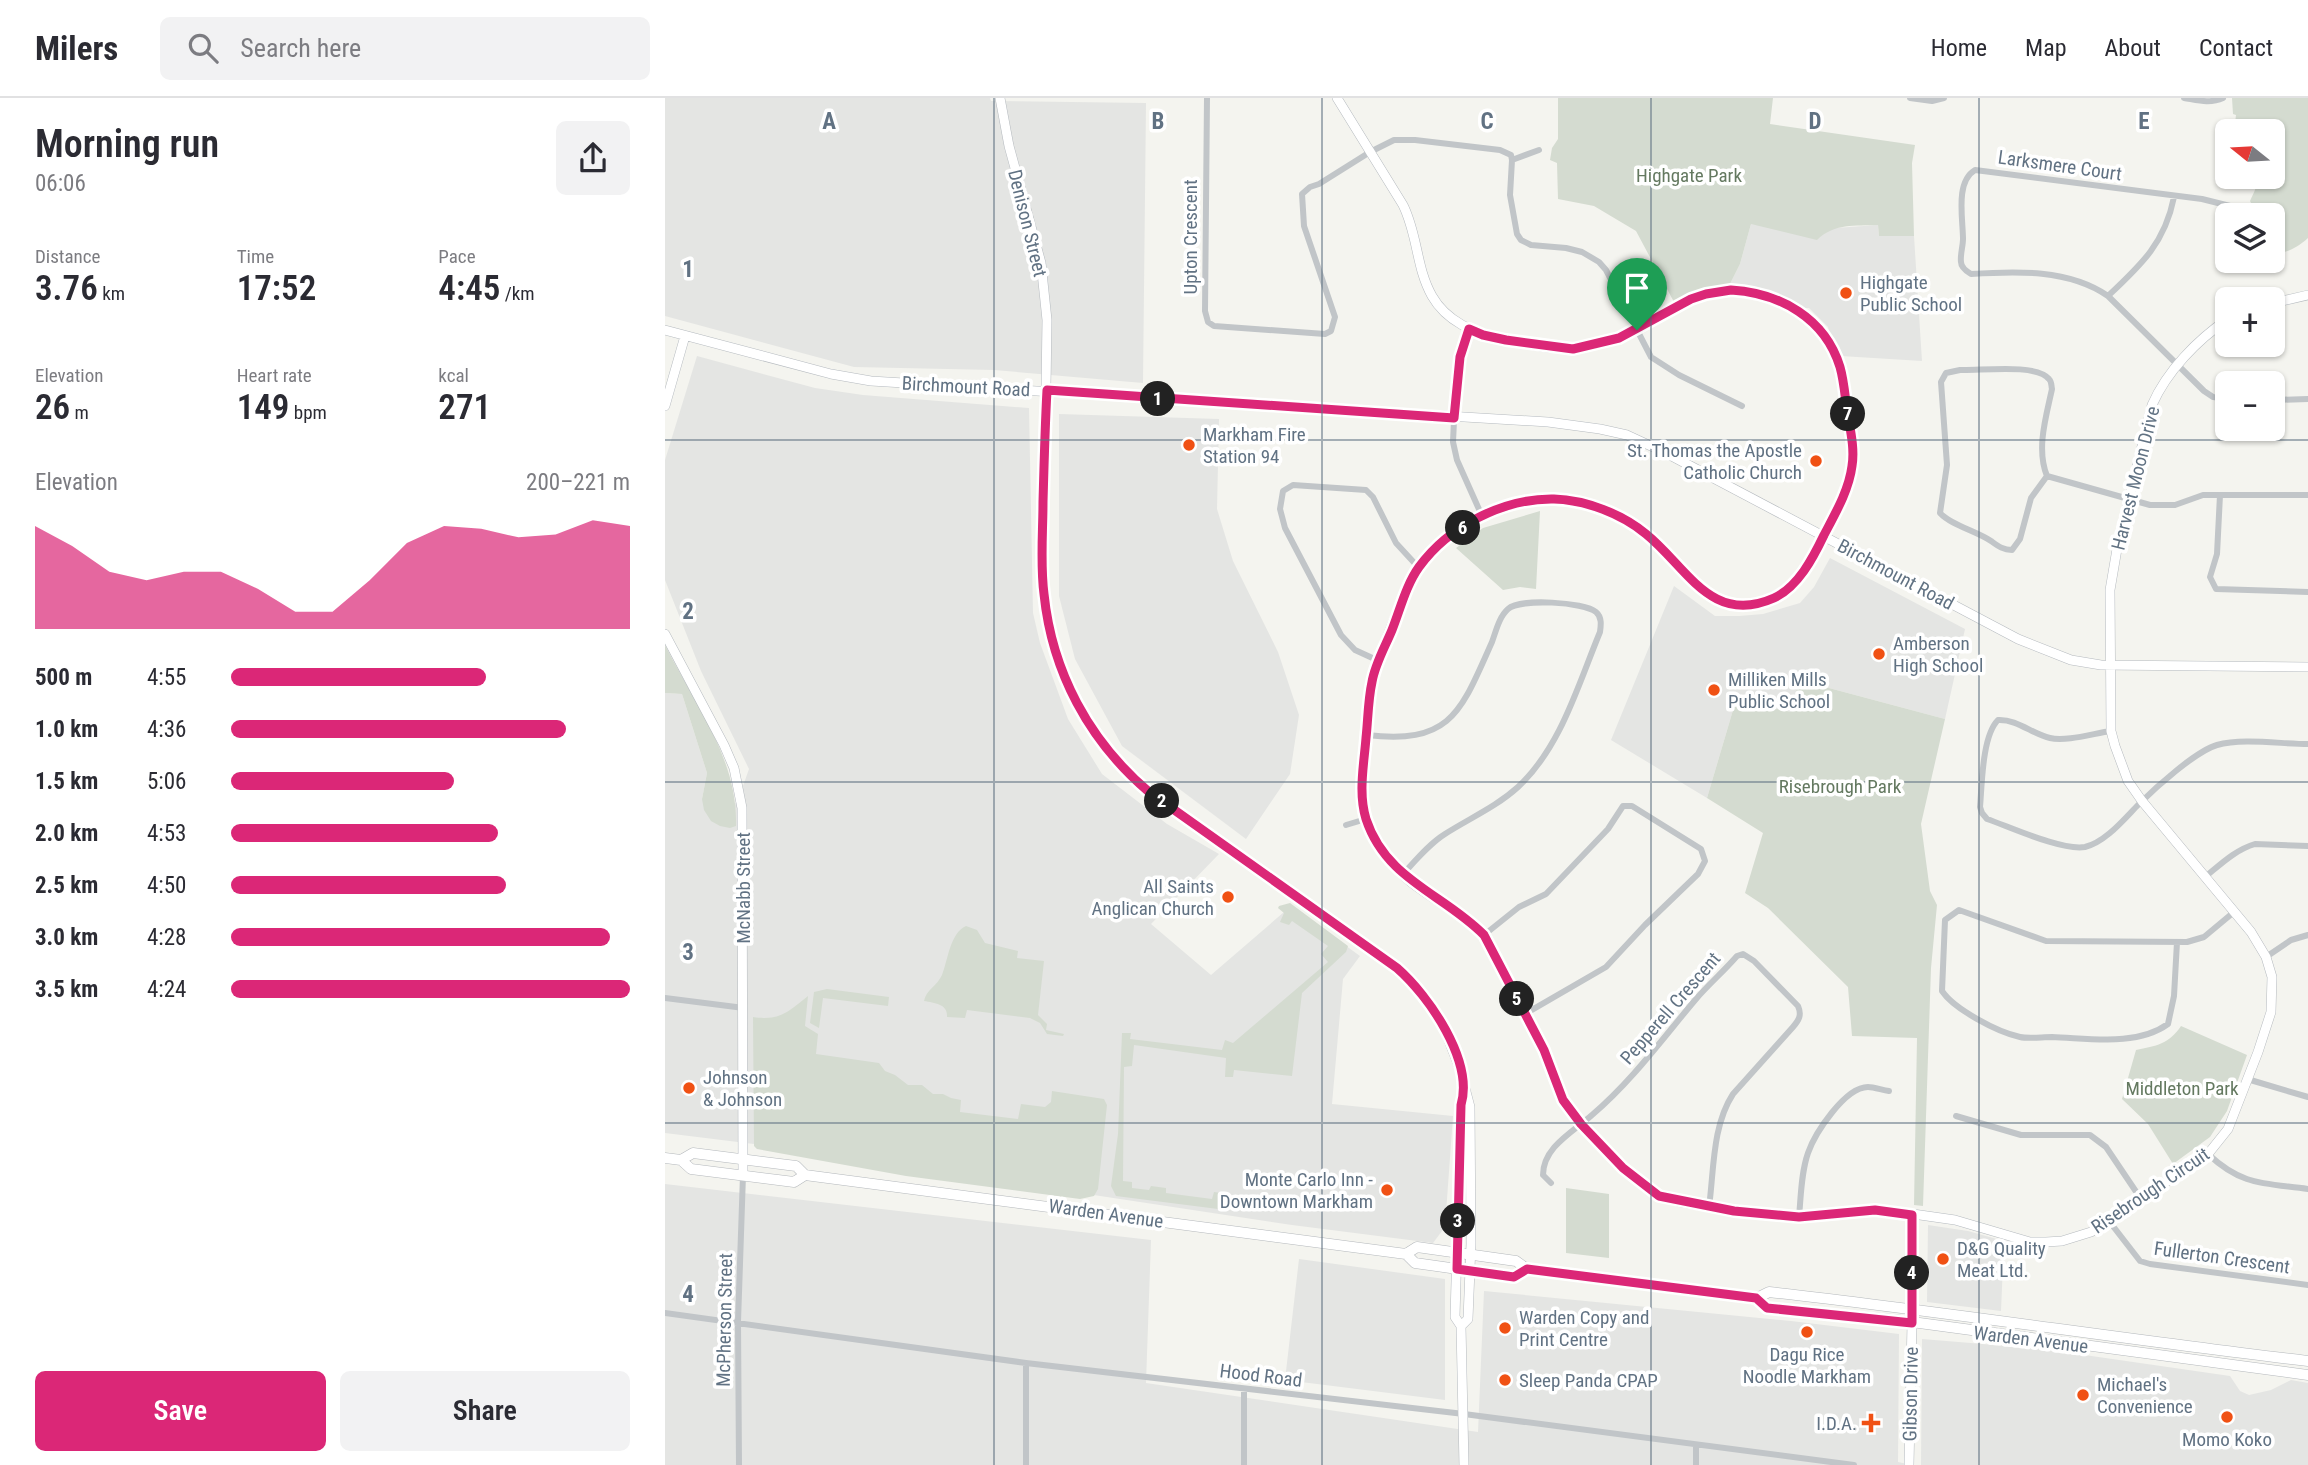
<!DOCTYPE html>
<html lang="en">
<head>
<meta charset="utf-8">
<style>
	body { margin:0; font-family:"Roboto Condensed",sans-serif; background:#f2f2f3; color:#2b2b33; height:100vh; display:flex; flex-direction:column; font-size:26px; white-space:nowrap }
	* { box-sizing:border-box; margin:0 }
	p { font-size:23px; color:#7c7c81 }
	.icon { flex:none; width:38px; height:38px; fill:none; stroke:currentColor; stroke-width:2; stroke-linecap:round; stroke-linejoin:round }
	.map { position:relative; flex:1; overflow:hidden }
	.details { display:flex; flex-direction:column; background:#fff; width:665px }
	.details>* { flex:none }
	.needle { width:46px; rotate:288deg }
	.controls { position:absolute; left:1550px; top:21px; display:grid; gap:14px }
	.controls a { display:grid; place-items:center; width:70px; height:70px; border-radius:10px; background:#fff; box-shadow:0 2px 5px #0004; font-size:35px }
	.pin { position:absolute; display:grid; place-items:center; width:60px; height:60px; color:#fff; margin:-72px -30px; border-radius:50% 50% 50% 0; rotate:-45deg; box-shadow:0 0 7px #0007 }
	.pin .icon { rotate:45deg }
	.km { position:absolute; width:35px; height:35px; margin:-18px; border-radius:50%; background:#222; color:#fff; font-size:19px; line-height:35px; text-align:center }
	.round { display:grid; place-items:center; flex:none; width:74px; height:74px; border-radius:10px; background:#f2f2f3 }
	.headline { display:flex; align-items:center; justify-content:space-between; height:119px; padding:0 35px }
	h1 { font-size:38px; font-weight:600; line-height:52px }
	.figures { display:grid; grid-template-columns:repeat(3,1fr); gap:10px; height:119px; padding:7px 35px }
	.figures div { display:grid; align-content:center }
	.figures b { font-size:35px; font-weight:600 }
	.figures small { font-size:19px; font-weight:400 }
	.figures p { font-size:19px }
	.chart { height:196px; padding:14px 35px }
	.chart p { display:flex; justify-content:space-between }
	.chart svg { width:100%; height:126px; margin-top:7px; fill:#db2777; opacity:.7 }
	.action { display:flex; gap:14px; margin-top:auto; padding:14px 35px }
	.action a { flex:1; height:80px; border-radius:10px; background:#db2777; color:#fff; font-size:28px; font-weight:600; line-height:80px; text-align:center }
	.action a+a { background:#f2f2f3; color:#2b2b33 }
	ul { padding:0 35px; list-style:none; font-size:23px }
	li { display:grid; grid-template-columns:112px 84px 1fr; align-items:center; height:52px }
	li i { height:18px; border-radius:9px; background:#db2777 }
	header { display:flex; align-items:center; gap:42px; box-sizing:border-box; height:98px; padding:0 35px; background:#fff; border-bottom:2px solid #e1e1e2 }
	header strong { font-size:33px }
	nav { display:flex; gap:38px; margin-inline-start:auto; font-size:24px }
	.search { width:490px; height:63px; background:#f2f2f3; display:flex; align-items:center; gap:18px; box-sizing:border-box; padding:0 24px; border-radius:10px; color:#7c7c81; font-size:26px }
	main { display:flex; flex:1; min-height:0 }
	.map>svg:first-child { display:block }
	.built { fill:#e4e5e3 }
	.green { fill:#d4dbd0 }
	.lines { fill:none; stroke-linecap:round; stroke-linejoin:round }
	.secondary-casing { stroke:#b5babf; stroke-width:10 }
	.primary-casing { stroke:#b4b8bc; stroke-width:11 }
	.street { stroke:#c1c5c8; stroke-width:6 }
	.secondary { stroke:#fff; stroke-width:9 }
	.primary { stroke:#fff; stroke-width:10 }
	.route-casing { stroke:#fff; stroke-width:14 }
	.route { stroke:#db2777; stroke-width:9 }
	.grid { fill:none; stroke:#617283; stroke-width:2; stroke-opacity:0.55 }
	.poi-dot { fill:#f05114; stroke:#fff; stroke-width:2.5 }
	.labels { text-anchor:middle; stroke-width:7; stroke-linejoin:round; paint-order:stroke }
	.street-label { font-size:19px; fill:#617283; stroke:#fff }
	.park-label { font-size:19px; fill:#647960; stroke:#fff }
	.poi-label { font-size:19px; fill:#617283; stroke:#fff; text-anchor:start }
	.grid-label { font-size:23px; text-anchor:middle; font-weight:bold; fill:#617283; stroke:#fff; stroke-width:7; stroke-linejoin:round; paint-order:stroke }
</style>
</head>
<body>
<header>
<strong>Milers</strong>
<div class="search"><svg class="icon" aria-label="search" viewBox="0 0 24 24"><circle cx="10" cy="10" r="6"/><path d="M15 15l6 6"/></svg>Search here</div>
<nav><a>Home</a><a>Map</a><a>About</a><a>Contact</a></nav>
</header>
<main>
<section class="details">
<div class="headline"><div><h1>Morning run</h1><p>06:06</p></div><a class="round"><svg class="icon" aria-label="share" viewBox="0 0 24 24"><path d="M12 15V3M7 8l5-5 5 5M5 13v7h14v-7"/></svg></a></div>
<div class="figures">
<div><p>Distance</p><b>3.76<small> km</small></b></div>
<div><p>Time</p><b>17:52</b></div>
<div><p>Pace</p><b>4:45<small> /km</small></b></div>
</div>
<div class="figures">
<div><p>Elevation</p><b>26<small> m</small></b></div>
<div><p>Heart rate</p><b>149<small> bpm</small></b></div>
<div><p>kcal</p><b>271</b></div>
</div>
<div class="chart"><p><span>Elevation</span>200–221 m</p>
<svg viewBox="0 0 160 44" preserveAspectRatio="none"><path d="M0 44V8L10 15L20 24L30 27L40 24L50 24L60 30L70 38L80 38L90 27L100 14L110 8L120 9L130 12L140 11L150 6L160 8V44z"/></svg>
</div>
<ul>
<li><b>500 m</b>4:55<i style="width:64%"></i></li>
<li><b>1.0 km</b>4:36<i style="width:84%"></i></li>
<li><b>1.5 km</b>5:06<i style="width:56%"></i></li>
<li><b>2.0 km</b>4:53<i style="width:67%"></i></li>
<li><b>2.5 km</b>4:50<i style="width:69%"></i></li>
<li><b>3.0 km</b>4:28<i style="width:95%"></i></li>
<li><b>3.5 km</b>4:24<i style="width:100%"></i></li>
</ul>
<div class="action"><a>Save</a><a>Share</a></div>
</section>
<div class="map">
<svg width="1643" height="1367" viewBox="0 0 1643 1367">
	<rect width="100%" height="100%" fill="#f4f4ef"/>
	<!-- built -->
	<path class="built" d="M0,0H325L326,3L481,5L478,285L329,272L189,269L0,218Z
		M1086,126L1161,133L1170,130L1213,127L1214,138H1249L1257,263L1176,258L1165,237L1163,229L1144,210H1139L1115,197L1099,191L1064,188L1075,166Z
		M32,258L150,290L198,297L364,310L368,515L375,545L403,621L437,676L502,726L554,756L486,826L546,877L626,808L695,858L678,881L667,1006L788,1018L780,1129L768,1145L627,1127L97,1047L0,1035V595L17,596L42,675L37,701L72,705L84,671L36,573L0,482V362Z
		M394,316L554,321L552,411L568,463L613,554L634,617L625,676L581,741L457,648L410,561L394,498Z
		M1165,460L1300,531L1280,621L1134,582L1126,614L1071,602L1042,700L946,642L1009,488L1050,518H1074L1098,516L1135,505L1149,489Z
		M0,1086L486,1142L481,1285L813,1334L819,1193L1126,1223L1234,1236L1233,1364L1247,1367H0Z
		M1263,1127L1303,1133L1339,1143L1336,1213L1262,1204Z
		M634,1161L780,1181V1302L620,1282Z
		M1257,1241L1378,1251L1565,1278L1575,1293L1584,1297L1606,1292L1626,1282L1643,1285V1367H1256Z"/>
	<!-- green -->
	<path class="green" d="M893,0H1108L1105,26L1250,47L1247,65L1249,138H1214L1213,127C1190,128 1169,125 1152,142L1086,126L1075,166L1064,188L1034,193L1009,204L971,133L929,108L893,101L892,65L885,62L887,50L893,41Z
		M1567,0H1643V140C1632,150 1623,154 1608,157V117H1590V113L1585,103L1590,92L1592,79H1608V33H1569L1571,17L1568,16Z
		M875,413L871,491L855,489L838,492L791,450L818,430Z
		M0,547C29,605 73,660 71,728L65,730L55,728L46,723L39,712L37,701L42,675L17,596L0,595Z
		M1134,582L1280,621L1256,726L1265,793L1272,807L1266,870L1258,1108L1249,1107L1252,940L1187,938L1183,889L1103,810L1080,795L1098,735L1042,700L1071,602L1126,614Z
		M625,805L683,848L681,854L637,895L627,978L569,972L568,979H560L561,960L469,947L467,968L459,969L458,1083L467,1084V1090L484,1092L486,1088L501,1090V1095L547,1101L549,1094L556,1095L553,1111L451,1098L446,1088L453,1036L457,935H466L465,941L557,952L560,942L568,945L663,864L656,856L663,848L627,823L624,827L615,824L619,815L613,810L614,808Z
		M301,828L312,832L320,845L353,853L352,860L379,863L373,917L382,926L381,932L399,936L398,938L382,936L375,925L365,920L302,912L300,920L282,919C283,906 270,905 259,903C261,892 272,888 277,877C283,862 285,835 301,828Z
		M162,891L224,899L223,908L158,900L154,930L145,925L149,894Z
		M143,898L140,928L153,936L151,956L214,965L220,973L230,977L243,987H257L268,996H278L286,1000L296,1002L295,1014L353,1021L356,1006L380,1009L386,1004L387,993L439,1001L442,1007L433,1091L429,1098L415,1101L241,1078L92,1051L89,1048L88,919C115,923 123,914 143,898Z
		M1516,928L1582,957L1562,1013L1545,1039L1508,1066L1483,1026L1457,1001L1471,952C1491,948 1504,946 1516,928Z
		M901,1090L944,1096V1160L901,1155Z"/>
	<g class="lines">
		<!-- secondary casing -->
		<g class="secondary-casing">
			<path id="secondary" d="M335,0L344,48L376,165L382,222L378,493C390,574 415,627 474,685L731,870L758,896L777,925L795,971L805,1009L806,1146L803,1221L796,1228
				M672,0L738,107C753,137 751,170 767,198C781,223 810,236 837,241C863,246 894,254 920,249C937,246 955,240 971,232C978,228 985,222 992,217C1024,200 1057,188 1093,195C1112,198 1130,209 1144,221C1174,249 1178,283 1184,322C1186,337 1190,353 1187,369C1184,390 1172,409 1164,428C1147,463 1128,500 1085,506C1071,508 1057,505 1045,498C1035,488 1024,479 1014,469C995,450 978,431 953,418C885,384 799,408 754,469C742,487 710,566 706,587C704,599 704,612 703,624C700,655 690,695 703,724C714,747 726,768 746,784C770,803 798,816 819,837L879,952L899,1002L916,1026L958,1070L994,1098L1015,1104L1069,1113L1134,1119L1220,1112L1290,1122L1365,1144H1381L1397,1143L1426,1134L1543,1056L1563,1031L1593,954L1606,914L1607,879L1601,859L1586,834L1477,703L1463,683L1450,648L1446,633L1445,492L1452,451L1487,307C1502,273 1532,242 1563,221
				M1608,205L1643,197
				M0,232L166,276L206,283L883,324L935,331L962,337L1001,355L1353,541L1406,562L1436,567L1643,569
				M0,308L20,238
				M0,536L59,647L69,670L77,710L78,1077
				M1247,1117L1248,1212
				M799,1367L796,1228L790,1219L796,1007L800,994
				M1244,1367L1247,1225"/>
		</g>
		<!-- primary casing -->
		<g class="primary-casing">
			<path id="primary" d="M0,1060L16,1062L28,1055L131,1068L140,1077L741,1156L750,1165L849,1179L862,1171
				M16,1062L26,1071L129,1084L140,1077
				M741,1156L752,1149L851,1163L862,1171L1092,1200L1104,1194C1284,1214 1463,1242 1643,1263
				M1092,1200L1102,1210L1232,1222L1643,1277"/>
		</g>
		<!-- street -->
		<path class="street" d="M542,0L540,213L543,224L549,228L660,236L666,233L670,219L639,128L637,96L645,89L654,86L705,54L729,42H750L835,52L846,57L847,62
			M1245,0L1267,3L1279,0
			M1519,0C1532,2 1545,6 1558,0
			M847,62L845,97L852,136L856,142L866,147L901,150L917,154L934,164L941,172L986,259L1014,277L1077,308
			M847,62L874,52
			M1443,198C1476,167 1500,145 1509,99
			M804,231L795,259L790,301L788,344L792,362L817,418
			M1295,272C1314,273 1371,265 1384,281C1387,284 1386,287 1387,291C1381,319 1371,351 1382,378L1366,400L1355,441L1347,452C1338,452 1333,448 1326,443C1311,433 1286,427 1275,415L1282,367L1276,284L1281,275Z
			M1563,301L1548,299L1539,293L1443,198C1404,171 1351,173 1306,176C1301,173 1296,169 1296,164C1295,157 1298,148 1298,141C1298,121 1290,84 1310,72L1537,101L1577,111
			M1608,302L1643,301
			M1382,378L1485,407H1510L1538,397H1643
			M1555,397L1552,456L1545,479L1551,491L1643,494
			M714,563L690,552L676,537L620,430L615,411L618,393L628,387L701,392L708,399L731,445L754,470
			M1446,633C1430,635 1401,644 1385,640C1367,636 1352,621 1333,622C1317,638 1317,687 1315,709L1317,715L1322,721C1345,729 1397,753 1420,749C1441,744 1460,720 1474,706C1490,690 1531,653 1552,647C1577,640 1616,646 1643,646
			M702,637C787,647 796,613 827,544C831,533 834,519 843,511C855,500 919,504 931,514C937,519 936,527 935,534C913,587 896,649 853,689C831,709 805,720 780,736C764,746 751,762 738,776
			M681,727L701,721
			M1540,779C1556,766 1570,752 1590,746L1643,748
			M819,837L854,809L881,796L943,731L958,708H967L1036,751L1040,763L1033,776L980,827L941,869L860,916
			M1512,844L1509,898L1503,926C1471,949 1423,940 1387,939C1377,939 1364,941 1355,939C1332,934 1289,911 1277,893L1280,822L1294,812L1381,843L1522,844L1539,839L1569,814
			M1601,859L1626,842L1643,837
			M0,900L79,910
			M1582,981L1643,999
			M1291,1018L1356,1037H1425L1441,1049L1476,1101
			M1543,1056C1577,1088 1599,1085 1643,1091
			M886,1085L878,1077C878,1049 908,1034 927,1017C967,983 998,940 1031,901C1044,886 1059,873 1072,858L1078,856L1089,863L1133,908C1137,917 1134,922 1128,929L1068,996C1047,1028 1049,1073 1044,1109
			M1134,1119C1136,1098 1136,1075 1143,1055C1150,1035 1180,989 1203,989C1209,989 1217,992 1224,993
			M1444,1123L1475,1163L1485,1166L1643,1187
			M0,1215L361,1265L799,1316L1189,1367
			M74,1367L73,1224L78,1077
			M361,1367V1265
			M579,1367V1291
			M1031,1367V1347"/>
		<!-- secondary -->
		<use href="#secondary" class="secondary"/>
		<!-- primary -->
		<use href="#primary" class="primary"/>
	</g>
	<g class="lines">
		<!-- route casing -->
		<g class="route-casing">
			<path id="route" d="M1066,192C1115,195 1160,220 1175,269C1179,283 1180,298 1182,312C1185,331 1190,350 1187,368C1184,392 1170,416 1159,437C1148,460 1133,489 1109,500C1046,528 1022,469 981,436C957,416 921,402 889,401C839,400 784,428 754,469C741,487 735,512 727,532C720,549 710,566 707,584C703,602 703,622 701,640C699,666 693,695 701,721C721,782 779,796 819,837L879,952L898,1002L916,1026L958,1070L994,1098L1069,1113L1134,1119L1210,1112L1247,1117V1225L1102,1210L1091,1200L862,1171L849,1179L792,1171L796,1007C809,963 764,898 732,870L484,694C424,643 387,574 379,496C375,466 378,434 378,404C379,367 380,329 382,292L789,320L795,259L804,231L818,237L841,242L908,251L954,240L1026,201L1041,196Z"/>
		</g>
		<!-- route -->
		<use href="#route" class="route"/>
	</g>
	<!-- grid -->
	<path class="grid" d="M329,0V1367M657,0V1367M986,0V1367M1314,0V1367M0,342H1643M0,684H1643M0,1025H1643"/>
	<!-- markers -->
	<g class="poi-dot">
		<circle cx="1181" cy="195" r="7"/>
		<circle cx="524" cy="347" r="7"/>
		<circle cx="1151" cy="363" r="7"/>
		<circle cx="1214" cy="556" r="7"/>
		<circle cx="1049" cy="592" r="7"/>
		<circle cx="563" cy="799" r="7"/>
		<circle cx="24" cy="990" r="7"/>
		<circle cx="722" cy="1092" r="7"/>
		<circle cx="1278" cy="1161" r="7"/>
		<circle cx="840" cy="1230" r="7"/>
		<circle cx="1142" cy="1234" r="7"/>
		<circle cx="840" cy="1282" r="7"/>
		<circle cx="1418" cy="1297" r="7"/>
		<circle cx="1562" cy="1319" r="7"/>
		<path d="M1202.5 1314.5h7v7h7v7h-7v7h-7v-7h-7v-7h7z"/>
	</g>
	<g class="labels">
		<!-- street labels -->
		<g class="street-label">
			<text transform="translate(1395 67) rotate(8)" y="7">Larksmere Court</text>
			<text transform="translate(363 125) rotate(76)" y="7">Denison Street</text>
			<text transform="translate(525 139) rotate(-90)" y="7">Upton Crescent</text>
			<text transform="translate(301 288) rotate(3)" y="7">Birchmount Road</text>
			<text transform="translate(1470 380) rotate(-76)" y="7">Harvest Moon Drive</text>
			<text transform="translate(1231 476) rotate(28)" y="7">Birchmount Road</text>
			<text transform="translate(78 790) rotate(-90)" y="7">McNabb Street</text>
			<text transform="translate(1005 910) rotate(-49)" y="7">Pepperell Crescent</text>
			<text transform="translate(1485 1092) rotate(-34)" y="7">Risebrough Circuit</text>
			<text transform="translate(441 1115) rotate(8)" y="7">Warden Avenue</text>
			<text transform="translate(1557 1159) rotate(8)" y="7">Fullerton Crescent</text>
			<text transform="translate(59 1222) rotate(-89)" y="7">McPherson Street</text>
			<text transform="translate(1366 1241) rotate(7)" y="7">Warden Avenue</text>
			<text transform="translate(596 1277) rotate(7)" y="7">Hood Road</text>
			<text transform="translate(1245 1296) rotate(-89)" y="7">Gibson Drive</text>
		</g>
		<!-- park labels -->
		<g class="park-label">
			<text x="1024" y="84">Highgate Park</text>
			<text x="1175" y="695">Risebrough Park</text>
			<text x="1517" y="997">Middleton Park</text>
		</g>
		<!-- poi labels -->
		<g class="poi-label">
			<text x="1195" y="191">Highgate<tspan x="1195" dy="22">Public School</tspan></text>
			<text x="538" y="343">Markham Fire<tspan x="538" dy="22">Station 94</tspan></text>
			<text x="1137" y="359" text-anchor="end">St. Thomas the Apostle<tspan x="1137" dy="22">Catholic Church</tspan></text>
			<text x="1228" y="552">Amberson<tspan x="1228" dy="22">High School</tspan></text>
			<text x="1063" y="588">Milliken Mills<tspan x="1063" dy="22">Public School</tspan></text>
			<text x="549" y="795" text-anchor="end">All Saints<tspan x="549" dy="22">Anglican Church</tspan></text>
			<text x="38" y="986">Johnson<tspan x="38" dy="22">&amp; Johnson</tspan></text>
			<text x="708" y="1088" text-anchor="end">Monte Carlo Inn -<tspan x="708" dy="22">Downtown Markham</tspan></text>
			<text x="1292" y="1157">D&amp;G Quality<tspan x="1292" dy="22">Meat Ltd.</tspan></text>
			<text x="854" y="1226">Warden Copy and<tspan x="854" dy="22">Print Centre</tspan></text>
			<text x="1142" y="1263" text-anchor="middle">Dagu Rice<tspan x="1142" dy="22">Noodle Markham</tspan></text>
			<text x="854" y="1289">Sleep Panda CPAP</text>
			<text x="1432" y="1293">Michael's<tspan x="1432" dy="22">Convenience</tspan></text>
			<text x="1192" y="1332" text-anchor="end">I.D.A.</text>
			<text x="1562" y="1348" text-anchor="middle">Momo Koko</text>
		</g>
	</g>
	<g class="grid-label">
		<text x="164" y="31">A</text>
		<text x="493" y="31">B</text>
		<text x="822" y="31">C</text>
		<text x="1150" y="31">D</text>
		<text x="1479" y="31">E</text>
		<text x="23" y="179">1</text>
		<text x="23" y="521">2</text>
		<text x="23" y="862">3</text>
		<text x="23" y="1204">4</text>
	</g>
</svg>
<div class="controls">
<a><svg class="needle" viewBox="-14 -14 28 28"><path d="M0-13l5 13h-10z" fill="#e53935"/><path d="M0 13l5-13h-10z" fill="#7c7c81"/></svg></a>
<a><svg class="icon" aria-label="layers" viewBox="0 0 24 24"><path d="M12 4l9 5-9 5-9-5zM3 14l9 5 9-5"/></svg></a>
<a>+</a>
<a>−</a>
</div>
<div class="pin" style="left:972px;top:232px;background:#1e9e55"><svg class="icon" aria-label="arrive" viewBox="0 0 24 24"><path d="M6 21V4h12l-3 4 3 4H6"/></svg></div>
<b class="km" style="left:493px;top:301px">1</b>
<b class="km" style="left:497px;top:703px">2</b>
<b class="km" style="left:793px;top:1123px">3</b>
<b class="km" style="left:1247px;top:1175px">4</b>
<b class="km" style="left:852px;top:901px">5</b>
<b class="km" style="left:798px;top:430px">6</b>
<b class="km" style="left:1183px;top:316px">7</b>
</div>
</main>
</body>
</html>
